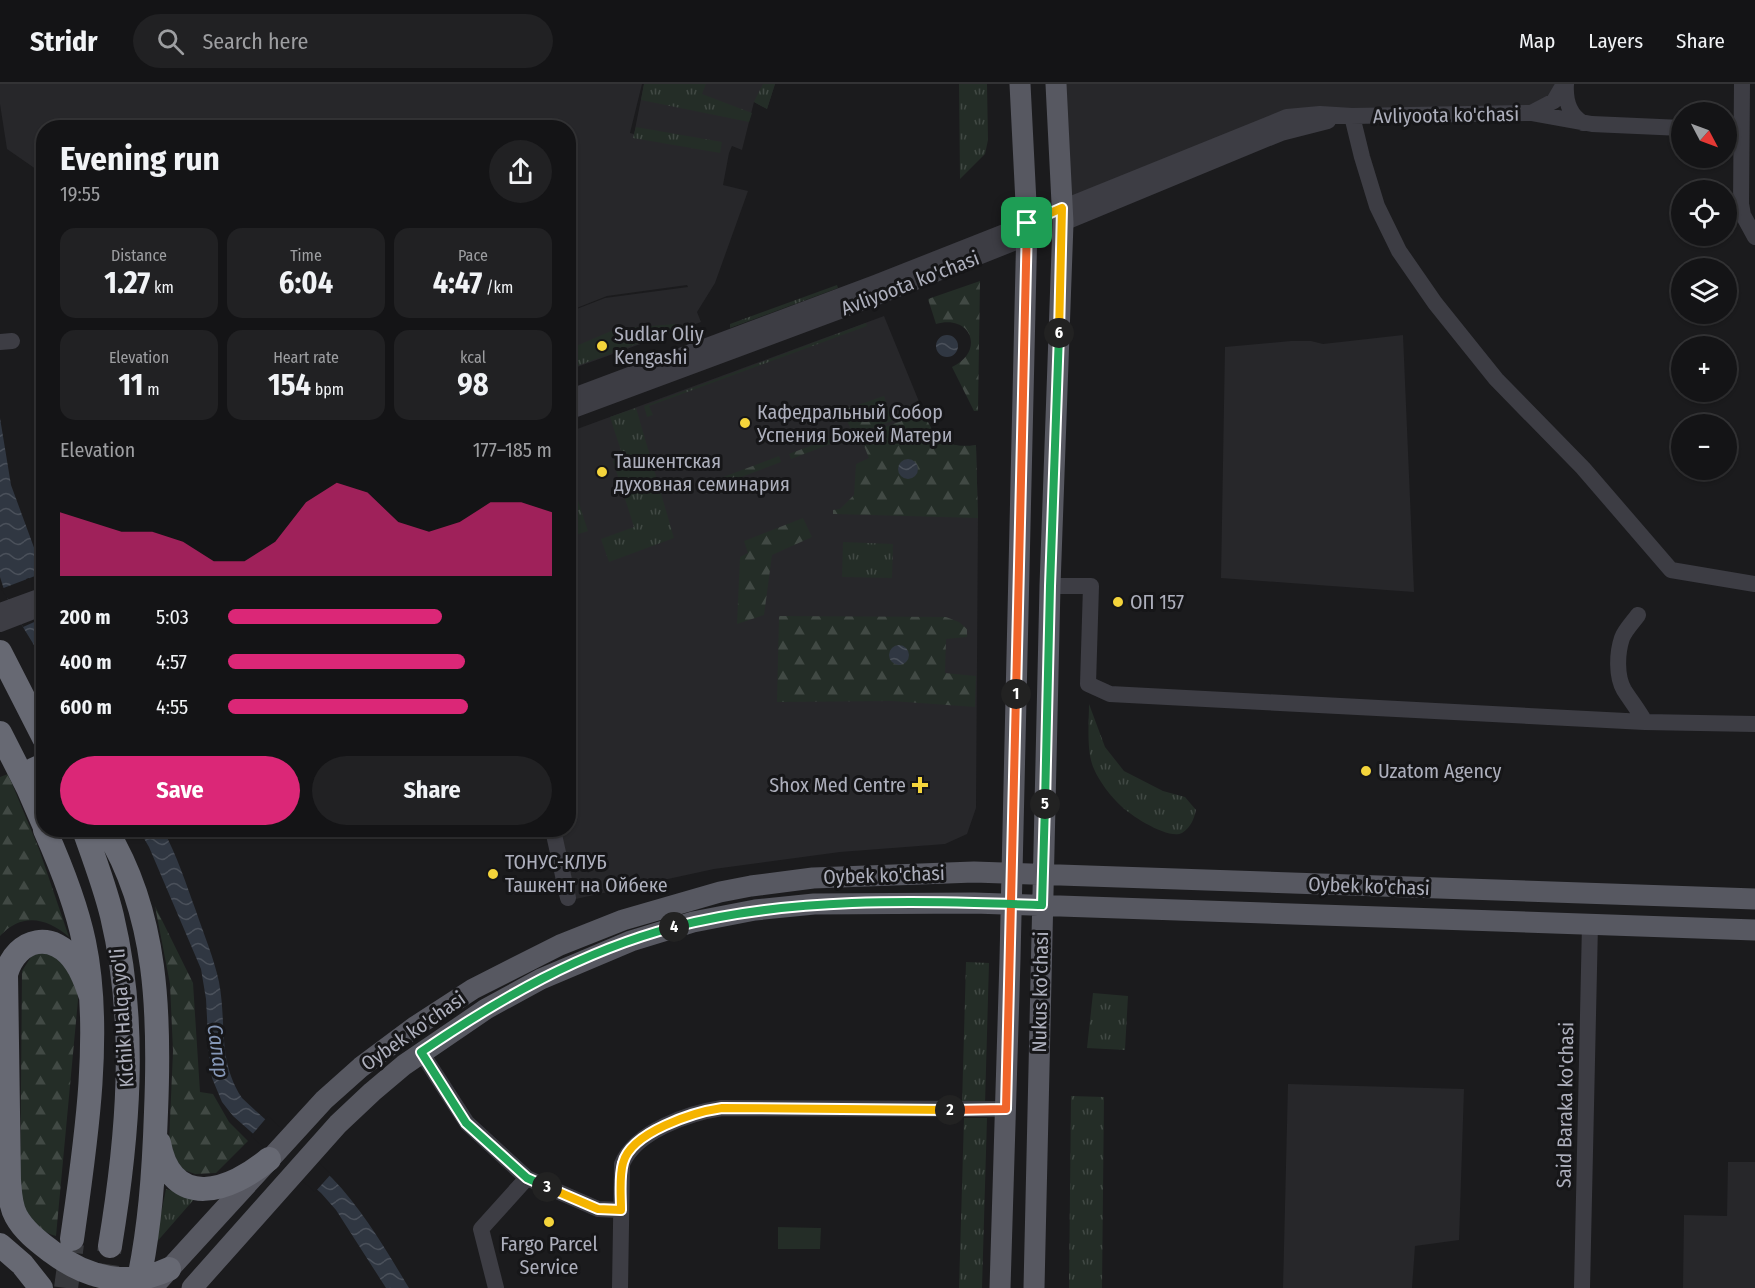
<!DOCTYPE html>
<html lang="en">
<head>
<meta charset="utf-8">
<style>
	body { margin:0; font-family:"Fira Sans Condensed",sans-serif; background:#212123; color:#f1f3f6; height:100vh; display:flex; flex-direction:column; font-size:22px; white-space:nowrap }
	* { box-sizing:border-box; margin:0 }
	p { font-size:20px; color:#9d9ea1 }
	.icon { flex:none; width:33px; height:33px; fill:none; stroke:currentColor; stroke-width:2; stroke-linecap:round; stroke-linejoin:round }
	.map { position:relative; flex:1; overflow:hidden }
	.panel { position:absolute; left:36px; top:36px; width:540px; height:717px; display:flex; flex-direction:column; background:#141416; border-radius:24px; box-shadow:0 2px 4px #0004,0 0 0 2px #333335 }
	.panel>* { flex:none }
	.needle { width:39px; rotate:131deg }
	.fabs { position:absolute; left:1671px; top:18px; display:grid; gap:12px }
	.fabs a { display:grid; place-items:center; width:66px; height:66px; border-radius:50%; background:#141416; box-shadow:0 2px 4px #0004,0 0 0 2px #333335; font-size:30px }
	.pin { position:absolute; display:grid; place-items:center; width:51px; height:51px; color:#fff; margin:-26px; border-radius:12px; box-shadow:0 3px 9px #0006 }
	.km { position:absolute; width:30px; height:30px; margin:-15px; border-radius:50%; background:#222; color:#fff; font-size:16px; line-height:30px; text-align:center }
	.round { display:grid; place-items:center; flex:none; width:63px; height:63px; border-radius:32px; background:#212123 }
	.summary { display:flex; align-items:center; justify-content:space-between; height:102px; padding:0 24px }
	h1 { font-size:33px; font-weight:700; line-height:45px }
	.metrics { display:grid; grid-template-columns:repeat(3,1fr); gap:9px; height:102px; padding:6px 24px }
	.metrics div { display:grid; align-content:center; border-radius:15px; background:#212123; text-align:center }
	.metrics b { font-size:30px; font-weight:700 }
	.metrics small { font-size:16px; font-weight:400 }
	.metrics p { font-size:16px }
	.chart { height:168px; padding:12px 24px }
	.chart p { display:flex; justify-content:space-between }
	.chart svg { width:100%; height:108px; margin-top:6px; fill:#db2777; opacity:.7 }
	.primary-button { display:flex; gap:12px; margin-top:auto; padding:12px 24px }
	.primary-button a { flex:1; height:69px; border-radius:36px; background:#db2777; color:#fff; font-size:24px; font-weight:700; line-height:69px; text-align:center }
	.primary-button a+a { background:#212123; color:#f1f3f6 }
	ul { padding:0 24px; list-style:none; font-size:20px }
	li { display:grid; grid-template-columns:96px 72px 1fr; align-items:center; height:45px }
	li i { height:15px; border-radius:8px; background:#db2777 }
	header { display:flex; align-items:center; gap:36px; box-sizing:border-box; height:84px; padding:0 30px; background:#141416; border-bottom:2px solid #333335 }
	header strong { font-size:28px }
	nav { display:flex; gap:33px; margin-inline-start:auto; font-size:21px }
	.search { width:420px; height:54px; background:#212123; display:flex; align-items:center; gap:15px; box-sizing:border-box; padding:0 21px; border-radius:33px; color:#9d9ea1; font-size:22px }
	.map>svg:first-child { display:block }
	.built { fill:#27272a }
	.grass { fill:url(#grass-tufts) }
	.forest { fill:url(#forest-firs) }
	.pitch { fill:#242d27 }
	.water { fill:url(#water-waves) }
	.pier { fill:#1b1b1d }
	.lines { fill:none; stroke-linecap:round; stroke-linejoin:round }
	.highway-tunnel { stroke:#38393d; stroke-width:24; stroke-dasharray:24 12; stroke-linecap:butt }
	.minor { stroke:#3d3d44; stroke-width:16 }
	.major { stroke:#575861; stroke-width:21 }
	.highway { stroke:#676973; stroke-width:24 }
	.split-1-casing { stroke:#fff; stroke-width:12 }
	.split-2-casing { stroke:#fff; stroke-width:12 }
	.split-3-casing { stroke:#fff; stroke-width:12 }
	.split-4-casing { stroke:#fff; stroke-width:12 }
	.split-5-casing { stroke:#fff; stroke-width:12 }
	.split-6-casing { stroke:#fff; stroke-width:12 }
	.split-7-casing { stroke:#fff; stroke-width:12 }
	.split-1 { stroke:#f0652b; stroke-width:8 }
	.split-2 { stroke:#f0652b; stroke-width:8 }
	.split-3 { stroke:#f5b400; stroke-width:8 }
	.split-4 { stroke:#22a559; stroke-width:8 }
	.split-5 { stroke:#22a559; stroke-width:8 }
	.split-6 { stroke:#22a559; stroke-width:8 }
	.split-7 { stroke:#f5b400; stroke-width:8 }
	.poi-dot { fill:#f4d43b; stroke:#161618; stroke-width:2 }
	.labels { text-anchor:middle; stroke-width:6; stroke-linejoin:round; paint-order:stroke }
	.street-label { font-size:20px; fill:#adafbc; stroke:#161618 }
	.poi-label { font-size:20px; fill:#adafbc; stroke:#161618; text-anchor:start }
	.water-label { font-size:21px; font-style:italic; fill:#8597b7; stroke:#161618 }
</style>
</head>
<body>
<header>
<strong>Stridr</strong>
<div class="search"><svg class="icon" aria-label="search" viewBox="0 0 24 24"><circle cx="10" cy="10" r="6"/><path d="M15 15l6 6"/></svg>Search here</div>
<nav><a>Map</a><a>Layers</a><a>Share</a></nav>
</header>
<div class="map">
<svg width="1755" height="1204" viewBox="0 0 1755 1204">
	<defs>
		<pattern id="grass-tufts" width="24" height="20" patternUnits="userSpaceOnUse" patternTransform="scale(1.5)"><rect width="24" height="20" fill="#242d27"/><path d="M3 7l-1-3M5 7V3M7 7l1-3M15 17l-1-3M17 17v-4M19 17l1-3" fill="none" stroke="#414944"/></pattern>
		<pattern id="forest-firs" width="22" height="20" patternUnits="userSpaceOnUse" patternTransform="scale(1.5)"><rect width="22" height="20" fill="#242d27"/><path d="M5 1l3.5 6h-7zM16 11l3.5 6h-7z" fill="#414944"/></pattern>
		<pattern id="water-waves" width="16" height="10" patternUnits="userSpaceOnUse" patternTransform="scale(1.5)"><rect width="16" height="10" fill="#303742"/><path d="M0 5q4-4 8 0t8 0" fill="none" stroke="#4b515b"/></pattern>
	</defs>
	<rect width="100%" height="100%" fill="#1b1b1d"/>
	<!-- built -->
	<path class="built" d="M0,0H642L630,49L634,50L644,0H775L767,25L754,18L742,66L732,62L729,69L723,101L748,107L715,199L697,228L701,238L569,286V228L605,214L688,203L687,201L607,212L569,227L568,44H44L43,90L7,65L0,20Z
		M1056,0H1564L1549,21L1352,32L1062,124Z
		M884,232L929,342L938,353L950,360L963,363L976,361L978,434L976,724L967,750L945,760L840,768L714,785L571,816L556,746H568L569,348Z
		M1403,251L1414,508L1221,494L1225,263L1291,257H1311L1323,260Z
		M1288,1000L1464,1005L1459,1156L1415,1162L1412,1204H1283Z
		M1728,1078H1755V1204H1683L1684,1131L1727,1132Z"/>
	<!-- grass -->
	<path class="grass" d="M644,0H706L702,10L752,29L749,38L641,16Z
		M763,0H775L767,25L754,18Z
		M959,0H987L988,56L985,70L960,95Z
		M636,43L722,58L720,69L633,54Z
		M837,201L838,204L730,244V240Z
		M866,239L867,242L649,322L653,331L647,333L644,322Z
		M675,240L679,244L569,285V265L616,245Z
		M636,324L674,454L609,478L601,455L634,443L613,377L623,373L610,333Z
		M570,392L588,447L569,453L568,393Z
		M843,458L893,460L892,494L842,493Z
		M1089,620L1105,663L1124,687L1163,707L1185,713L1196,726C1194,735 1191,743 1182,749C1169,756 1131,732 1121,722C1111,713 1099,697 1094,685C1086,668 1089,638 1089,620Z
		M966,878L989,879L985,1021H962Z
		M1093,909L1128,912L1125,966L1087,964Z
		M1071,1012L1104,1013L1102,1204H1069Z
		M964,1034H987L982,1204H959Z
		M166,1105L196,1113L155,1160Z"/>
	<!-- forest -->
	<path class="forest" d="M980,197L978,327H974L952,283C985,268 972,230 936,240L928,215Z
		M884,312L892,337L853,351L843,326Z
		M924,329C934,355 948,365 976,361L978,434L833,430V426L840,425L854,411L856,380L869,374L860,352Z
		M839,351L841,356L791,375L789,370Z
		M779,372L781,378L712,404L710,398Z
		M803,434L812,453L772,471L764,531L737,540L740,473L748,469L744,457Z
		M779,532L946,533L959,538L967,545V553L946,555L945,589L976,592L975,623L892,617L777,618Z
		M8,690L39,765L69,853C47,834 22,828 0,852V693Z
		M155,822L193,899L200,1008L213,1010L229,1038L248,1057L216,1089L195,1090L181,1085L169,1059L173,967L170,900Z
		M42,867L54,870L77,894L78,916L56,1152C33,1145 32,1137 20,1118L22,887L31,873Z"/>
	<!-- pitch -->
	<path class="pitch" d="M778,1143L821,1144L820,1165H778Z"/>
	<!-- water -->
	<path class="water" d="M936 262a11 11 0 1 1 22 0a11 11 0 1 1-22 0Z
		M0,334L11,401L43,488L40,491L43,531L29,494L26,495L43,535V576C28,550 8,523 0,493Z
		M898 385a10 10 0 1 1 20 0a10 10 0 1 1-20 0Z
		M889 571a10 10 0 1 1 20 0a10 10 0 1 1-20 0Z
		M139,746H163C177,771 186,800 196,827C204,851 214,874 219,898C227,940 217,976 242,1014C271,1042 304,1066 332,1094C363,1126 386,1166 409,1204H386L336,1126L321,1109L233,1032L222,1018L212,994L209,971L206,915L201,885L149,763Z"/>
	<!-- pier -->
	<path class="pier" d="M43,489V534L23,543L13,522L1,505Z
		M268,1032L331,1090L315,1108L251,1052Z"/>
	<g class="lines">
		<!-- highway-tunnel -->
		<path class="highway-tunnel" d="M66,1204L72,1160
			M104,1204L110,1162"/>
		<!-- minor -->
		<path class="minor" d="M1566,0C1565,15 1569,31 1583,39
			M1742,0L1741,120L1743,131L1755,153
			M1531,29L1592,40L1682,44
			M1352,32L1362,73L1377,122L1399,167L1435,219L1496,295L1583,384L1671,486L1755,500
			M1062,124L1287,33L1320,30L1352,32L1531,29L1554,17L1564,0
			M1063,139L1281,49L1328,37
			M0,258L12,257
			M568,314L875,199L1027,139
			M568,328L880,212L1026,154
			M1050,502H1091L1088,600L1110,610L1645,638L1755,640
			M0,527L44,511
			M1638,531C1633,538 1625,546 1622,554C1617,569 1616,592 1624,606C1631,617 1639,627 1645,638
			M0,540L44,523
			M553,746L568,814
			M421,968L467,1039L527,1094L481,1145L496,1204
			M527,1094L598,1125L621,1126
			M620,1204L622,1080C636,1047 689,1029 722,1024L1006,1025
			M1582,1204L1590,840"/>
		<!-- major -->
		<path class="major" d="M152,1204L324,1016L361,983L416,942L473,905L560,861L623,836L720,808L751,802L813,794L974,788L1755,815
			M192,1204L338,1040L372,1008L404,981L486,925L541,895L631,857L693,838L755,826L814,820L974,819L1755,846
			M1000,1204L1010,875L1027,139L1020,0
			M1034,1204L1050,502L1063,139L1056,0"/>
		<!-- highway -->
		<path class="highway" d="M0,568L44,654
			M0,649L28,704L44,741
			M28,704V697L33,686L44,681
			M45,746C61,782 76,819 84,858C103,948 85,1064 72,1155
			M84,746C94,774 105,803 112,832C138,941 128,1053 110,1162
			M106,746C158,830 160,932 156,1028C154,1087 150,1146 137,1204
			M91,913C87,901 83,889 76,879C54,846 17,853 6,890L9,1096C10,1108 10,1121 16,1132C24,1147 39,1158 52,1168C88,1195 129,1204 169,1185
			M159,1059C172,1128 231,1107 269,1075
			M0,1161L22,1180L41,1204"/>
	</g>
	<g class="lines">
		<!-- split-1 casing -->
		<g class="split-1-casing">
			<path id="split-1" d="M1016,610L1027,139"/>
		</g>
		<!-- split-2 casing -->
		<g class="split-2-casing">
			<path id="split-2" d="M950,1026L1006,1025L1016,610"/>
		</g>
		<!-- split-3 casing -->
		<g class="split-3-casing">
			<path id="split-3" d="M547,1103L598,1125L621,1126C621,1111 619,1093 623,1079C631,1048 694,1028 722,1024L950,1026"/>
		</g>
		<!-- split-4 casing -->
		<g class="split-4-casing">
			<path id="split-4" d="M547,1103L527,1094L466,1039L421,968C499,915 582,867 674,843"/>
		</g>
		<!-- split-5 casing -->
		<g class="split-5-casing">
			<path id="split-5" d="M674,843C794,812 919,817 1042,821L1045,720"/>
		</g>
		<!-- split-6 casing -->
		<g class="split-6-casing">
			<path id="split-6" d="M1045,720L1050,502L1059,249"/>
		</g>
		<!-- split-7 casing -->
		<g class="split-7-casing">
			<path id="split-7" d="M1027,139L1062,124L1059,249"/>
		</g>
		<!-- split-1 -->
		<use href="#split-1" class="split-1"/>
		<!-- split-2 -->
		<use href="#split-2" class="split-2"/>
		<!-- split-3 -->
		<use href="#split-3" class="split-3"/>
		<!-- split-4 -->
		<use href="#split-4" class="split-4"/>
		<!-- split-5 -->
		<use href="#split-5" class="split-5"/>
		<!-- split-6 -->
		<use href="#split-6" class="split-6"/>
		<!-- split-7 -->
		<use href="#split-7" class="split-7"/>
	</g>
	<!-- markers -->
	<g class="poi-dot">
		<circle cx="602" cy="262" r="6"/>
		<circle cx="745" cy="339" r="6"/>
		<circle cx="602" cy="388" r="6"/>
		<circle cx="1118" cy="518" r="6"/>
		<circle cx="1366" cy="687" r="6"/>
		<path d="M917 692h6v6h6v6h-6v6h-6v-6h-6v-6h6z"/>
		<circle cx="493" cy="790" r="6"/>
		<circle cx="549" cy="1138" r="6"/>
	</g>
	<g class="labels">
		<!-- street labels -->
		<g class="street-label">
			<text transform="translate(1446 31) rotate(-1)" y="7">Avliyoota ko'chasi</text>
			<text transform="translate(910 199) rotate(-21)" y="7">Avliyoota ko'chasi</text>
			<text transform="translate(884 791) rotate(-2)" y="7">Oybek ko'chasi</text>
			<text transform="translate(1369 802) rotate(2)" y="7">Oybek ko'chasi</text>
			<text transform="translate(1040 908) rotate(-89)" y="7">Nukus ko'chasi</text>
			<text transform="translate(122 934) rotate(-94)" y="7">Kichik Halqa yo'li</text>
			<text transform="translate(413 947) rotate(-35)" y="7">Oybek ko'chasi</text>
			<text transform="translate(1565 1021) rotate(-89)" y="7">Said Baraka ko'chasi</text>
		</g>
		<!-- poi labels -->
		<g class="poi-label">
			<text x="614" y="257">Sudlar Oliy<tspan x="614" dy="23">Kengashi</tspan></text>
			<text x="757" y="335">Кафедральный Собор<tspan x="757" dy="23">Успения Божeй Матери</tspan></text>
			<text x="614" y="384">Ташкентская<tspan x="614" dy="23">духовная семинария</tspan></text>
			<text x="1130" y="525">ОП 157</text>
			<text x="1378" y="694">Uzatom Agency</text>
			<text x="906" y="708" text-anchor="end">Shox Med Centre</text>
			<text x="505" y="785">ТОНУС-КЛУБ<tspan x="505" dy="23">Ташкент на Ойбеке</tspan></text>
			<text x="549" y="1167" text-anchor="middle">Fargo Parcel<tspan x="549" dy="23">Service</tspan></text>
		</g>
		<!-- water labels -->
		<g class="water-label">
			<text transform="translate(218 967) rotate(82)" y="7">Салар</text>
		</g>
	</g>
</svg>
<div class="fabs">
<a><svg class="needle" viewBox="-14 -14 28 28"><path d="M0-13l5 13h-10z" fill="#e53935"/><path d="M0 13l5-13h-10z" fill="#9d9ea1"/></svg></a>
<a><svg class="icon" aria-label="locate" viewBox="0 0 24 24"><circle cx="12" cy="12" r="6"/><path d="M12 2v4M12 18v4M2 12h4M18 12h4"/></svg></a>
<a><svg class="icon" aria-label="layers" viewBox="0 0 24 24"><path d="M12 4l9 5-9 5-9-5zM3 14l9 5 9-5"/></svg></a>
<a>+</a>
<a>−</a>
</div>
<div class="pin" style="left:1027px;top:139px;background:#1e9e55"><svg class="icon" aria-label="arrive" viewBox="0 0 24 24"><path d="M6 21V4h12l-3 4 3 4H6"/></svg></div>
<b class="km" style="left:1016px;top:610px">1</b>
<b class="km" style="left:950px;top:1026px">2</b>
<b class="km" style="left:547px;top:1103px">3</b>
<b class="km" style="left:674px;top:843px">4</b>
<b class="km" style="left:1045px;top:720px">5</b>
<b class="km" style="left:1059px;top:249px">6</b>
<section class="panel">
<div class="summary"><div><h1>Evening run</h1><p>19:55</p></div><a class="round"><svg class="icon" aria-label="share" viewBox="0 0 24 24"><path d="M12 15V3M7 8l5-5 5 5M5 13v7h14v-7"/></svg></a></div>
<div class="metrics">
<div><p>Distance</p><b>1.27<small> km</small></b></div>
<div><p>Time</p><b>6:04</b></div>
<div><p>Pace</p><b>4:47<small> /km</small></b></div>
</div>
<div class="metrics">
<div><p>Elevation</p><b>11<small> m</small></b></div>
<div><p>Heart rate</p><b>154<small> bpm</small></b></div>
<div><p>kcal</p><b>98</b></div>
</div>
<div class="chart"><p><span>Elevation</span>177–185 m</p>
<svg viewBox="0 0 160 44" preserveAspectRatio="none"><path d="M0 44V18L10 22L20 26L30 26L40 30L50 38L60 38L70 30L80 14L90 6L100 10L110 22L120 26L130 22L140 14L150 14L160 18V44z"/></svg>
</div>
<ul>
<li><b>200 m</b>5:03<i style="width:66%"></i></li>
<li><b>400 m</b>4:57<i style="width:73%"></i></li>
<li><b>600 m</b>4:55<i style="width:74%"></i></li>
</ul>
<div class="primary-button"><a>Save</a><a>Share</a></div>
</section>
</div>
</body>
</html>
